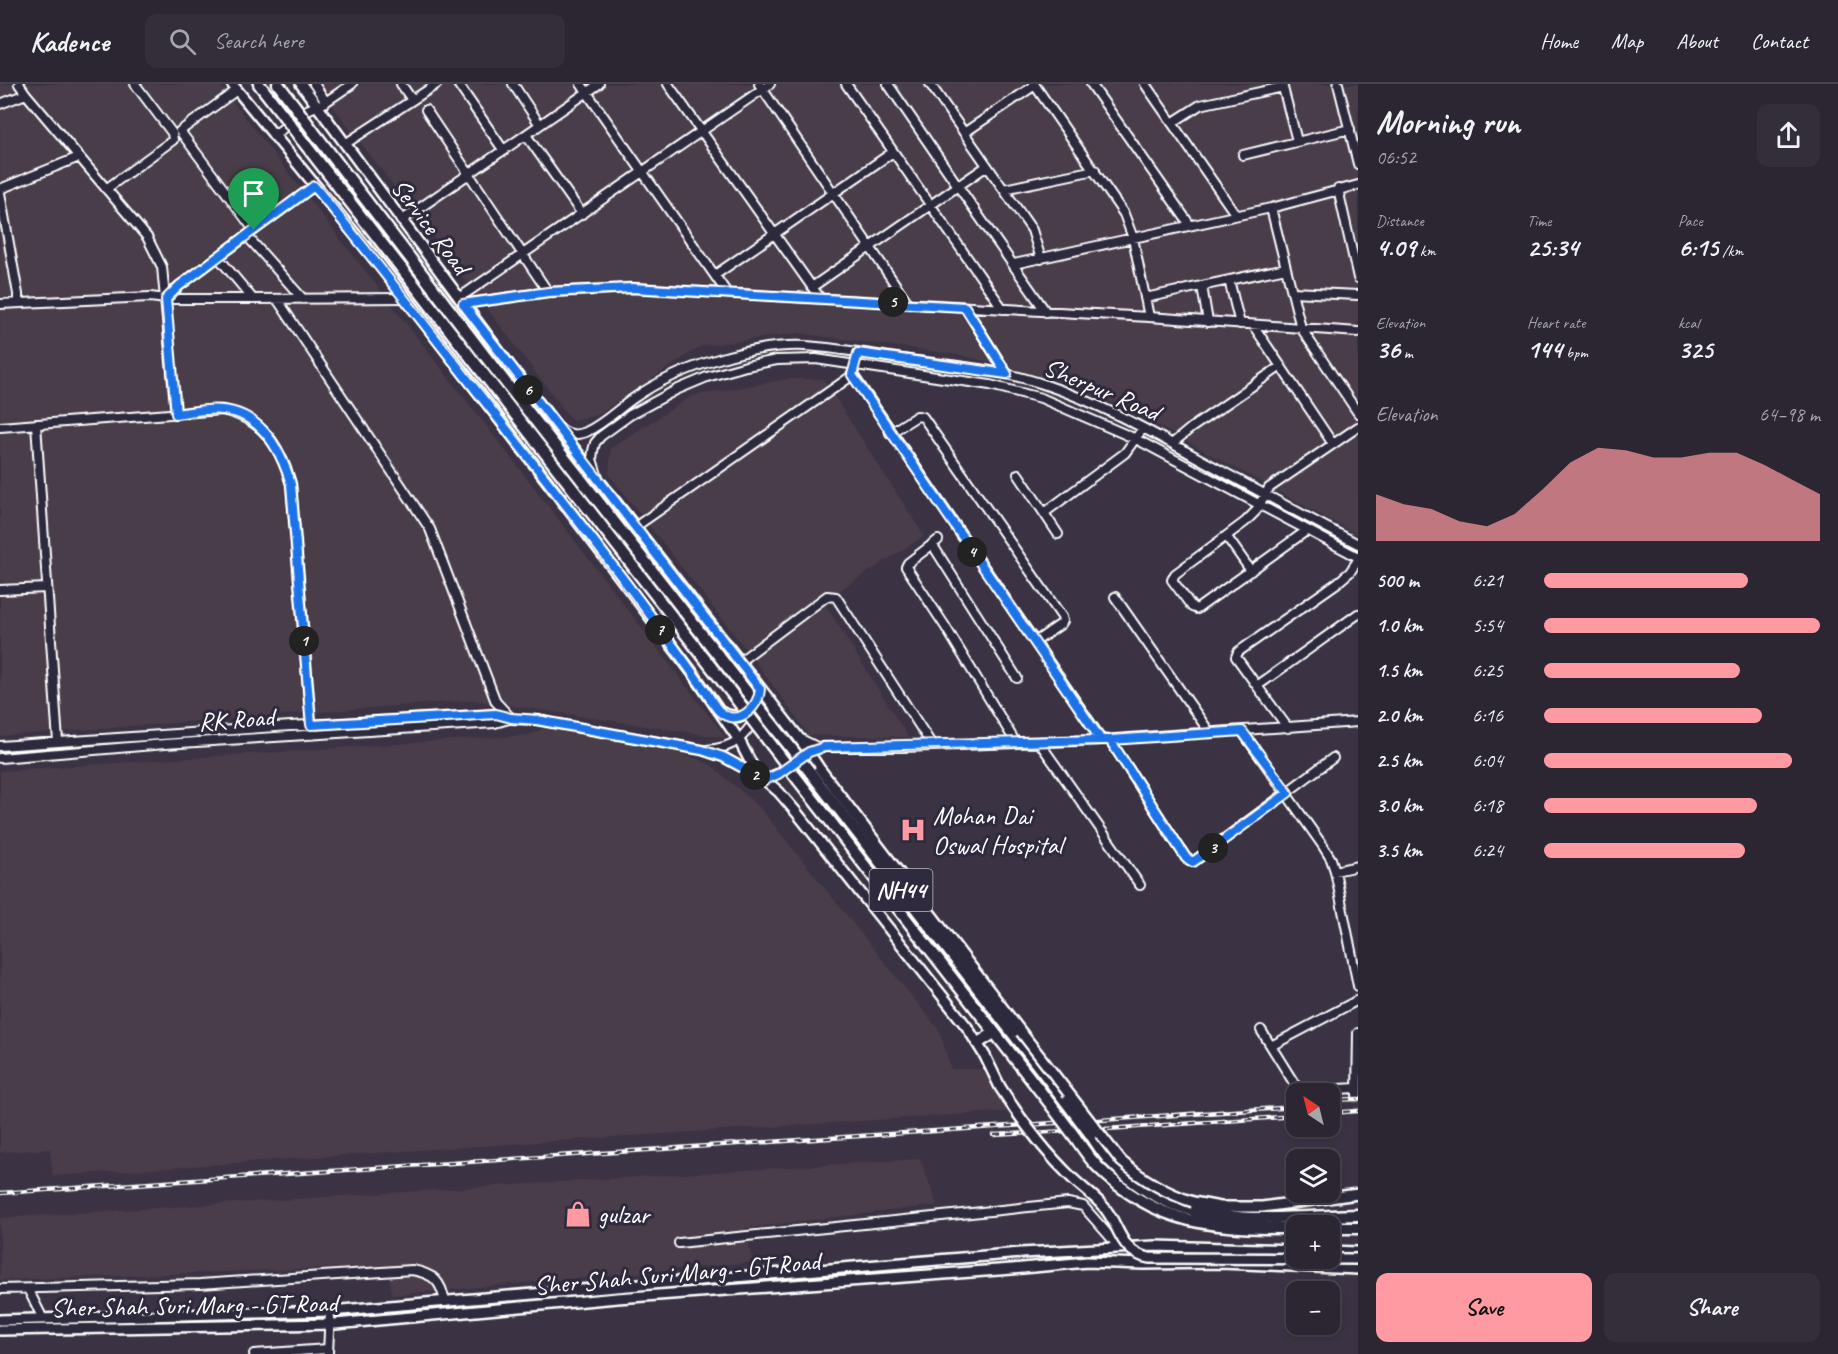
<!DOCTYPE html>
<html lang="en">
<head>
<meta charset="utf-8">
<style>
	body { margin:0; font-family:Caveat,sans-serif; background:#342e3a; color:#f1f3f6; height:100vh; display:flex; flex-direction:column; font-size:22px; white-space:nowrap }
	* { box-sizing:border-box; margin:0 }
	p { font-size:20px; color:#a6a5ac }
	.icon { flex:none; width:33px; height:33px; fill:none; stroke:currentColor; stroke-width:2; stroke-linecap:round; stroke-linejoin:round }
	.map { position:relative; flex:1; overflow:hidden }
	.panel { display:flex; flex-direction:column; background:#2c2632; width:480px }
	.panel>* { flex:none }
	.needle { width:39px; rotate:325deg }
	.fabs { position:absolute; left:1286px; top:999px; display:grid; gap:12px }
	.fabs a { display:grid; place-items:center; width:54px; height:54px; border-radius:12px; background:#2c2632; box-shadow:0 3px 9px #0003,0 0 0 2px #48434d; font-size:30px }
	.pin { position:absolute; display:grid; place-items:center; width:51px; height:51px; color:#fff; margin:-62px -26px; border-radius:50% 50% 50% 0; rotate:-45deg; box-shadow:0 0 6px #0007 }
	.pin .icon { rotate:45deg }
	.km { position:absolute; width:30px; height:30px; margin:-15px; border-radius:50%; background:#222; color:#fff; font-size:16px; line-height:30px; text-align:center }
	.round { display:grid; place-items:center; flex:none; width:63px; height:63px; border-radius:12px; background:#342e3a }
	.head { display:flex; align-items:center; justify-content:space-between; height:102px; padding:0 18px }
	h1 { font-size:33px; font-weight:800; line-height:45px }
	.metrics { display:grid; grid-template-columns:repeat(3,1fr); gap:9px; height:102px; padding:6px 18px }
	.metrics div { display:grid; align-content:center }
	.metrics b { font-size:26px; font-weight:800 }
	.metrics small { font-size:16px; font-weight:400 }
	.metrics p { font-size:16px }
	.chart { height:168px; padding:12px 18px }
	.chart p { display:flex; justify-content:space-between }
	.chart svg { width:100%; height:108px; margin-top:6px; fill:#ff9aa2; opacity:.7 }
	.primary-button { display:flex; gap:12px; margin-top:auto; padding:12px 18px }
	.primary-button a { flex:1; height:69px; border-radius:12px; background:#ff9aa2; color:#111; font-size:24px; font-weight:800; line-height:69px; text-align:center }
	.primary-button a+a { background:#342e3a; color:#f1f3f6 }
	ul { padding:0 18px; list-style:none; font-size:20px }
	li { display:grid; grid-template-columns:96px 72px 1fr; align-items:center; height:45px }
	li i { height:15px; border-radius:8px; background:#ff9aa2 }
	header { display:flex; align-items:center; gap:36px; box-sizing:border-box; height:84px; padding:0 30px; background:#2c2632; border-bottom:2px solid #48434d }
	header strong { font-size:28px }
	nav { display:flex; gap:33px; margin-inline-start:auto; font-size:21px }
	.search { width:420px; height:54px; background:#342e3a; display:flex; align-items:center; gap:15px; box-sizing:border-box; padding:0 21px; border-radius:12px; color:#a6a5ac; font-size:22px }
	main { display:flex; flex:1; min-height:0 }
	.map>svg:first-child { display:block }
	.built { fill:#4a3e4a }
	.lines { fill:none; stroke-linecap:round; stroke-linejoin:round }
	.minor-tunnel { stroke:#4f4756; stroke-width:8; stroke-dasharray:8 4; stroke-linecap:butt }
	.minor-casing { stroke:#fff; stroke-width:12 }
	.major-casing { stroke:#fff; stroke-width:14 }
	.highway-casing { stroke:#fff; stroke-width:15 }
	.minor { stroke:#2f2a3d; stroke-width:8 }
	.major { stroke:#2f2a3d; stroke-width:9 }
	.highway { stroke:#2f2a3d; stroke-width:10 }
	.rail-casing { stroke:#fff; stroke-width:4.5 }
	.rail { stroke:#2f2a3d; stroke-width:2; stroke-dasharray:7; stroke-linecap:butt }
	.major-bridge-casing { stroke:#fff; stroke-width:14; stroke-linecap:butt }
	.highway-bridge-casing { stroke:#fff; stroke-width:15; stroke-linecap:butt }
	.major-bridge { stroke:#2f2a3d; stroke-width:9 }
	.highway-bridge { stroke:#2f2a3d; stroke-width:10 }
	.route-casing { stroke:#fff; stroke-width:12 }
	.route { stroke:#1a73e8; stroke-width:8 }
	.labels { text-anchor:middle; stroke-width:6; stroke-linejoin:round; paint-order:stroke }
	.shield { fill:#2f2a3d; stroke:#c1bfc5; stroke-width:1.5 }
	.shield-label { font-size:24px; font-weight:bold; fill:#fff }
	.street-label { font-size:26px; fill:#fff; stroke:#2f2a3d }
	.poi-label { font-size:26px; fill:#fff; stroke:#2f2a3d; text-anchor:start }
</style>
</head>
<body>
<header>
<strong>Kadence</strong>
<div class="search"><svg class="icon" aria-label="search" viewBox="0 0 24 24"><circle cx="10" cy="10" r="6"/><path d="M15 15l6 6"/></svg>Search here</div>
<nav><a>Home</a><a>Map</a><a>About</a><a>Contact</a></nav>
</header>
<main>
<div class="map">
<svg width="1358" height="1270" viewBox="0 0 1358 1270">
	<rect width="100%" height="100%" fill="#3b3343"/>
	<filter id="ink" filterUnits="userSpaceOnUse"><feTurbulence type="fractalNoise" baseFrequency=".0167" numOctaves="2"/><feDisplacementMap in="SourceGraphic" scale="12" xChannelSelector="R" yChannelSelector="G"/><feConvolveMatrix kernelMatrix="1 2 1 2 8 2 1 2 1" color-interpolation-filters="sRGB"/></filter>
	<g filter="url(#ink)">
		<!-- built -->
		<path class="built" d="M0,0H219L519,384L726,654L474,616L0,652Z
			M316,0H1358V451L1126,324L1050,294L960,271L799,249L701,262L597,331L572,336Z
			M788,295H823L924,452L823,517L908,653L809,651L756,578L609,390L611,364L692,312Z
			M549,642L680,668L711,681L760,724L939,946L951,985H981L1012,1027L388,1068L53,1092L50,1065L0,1068V687L529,651Z
			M920,1075L937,1121L745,1144L753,1178L392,1211L388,1182L0,1196V1134Z"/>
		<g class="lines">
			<!-- minor-tunnel -->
			<path class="minor-tunnel" d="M1357,1011L1358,1028"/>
			<!-- minor casing -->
			<g class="minor-casing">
				<path id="minor" d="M314,0L326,18
					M401,0L412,16
					M458,0L504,67
					M513,0L540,41
					M581,0L727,209
					M668,0L812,203
					M759,0L908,219
					M846,0L1003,225
					M888,0L958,102L987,82
					M930,0L1032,146L1041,175
					M1034,0L1124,130L1133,154L1149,233
					M1091,0L1190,141
					M1145,0L1172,39
					M1282,0L1297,57
					M1338,0L1358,80
					M237,6L180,47L254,146
					M26,10L147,153L162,183L176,330
					M0,20L26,10L19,0
					M426,26L548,208
					M964,49L1035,1
					M526,51L582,130
					M273,52L307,26L324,19L352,0
					M345,60L437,0
					M1243,71L1350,45
					M0,105L79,73
					M106,105L173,56L172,49L135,0
					M1004,105L1095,86
					M1338,105L1358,194
					M0,109L18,210V219
					M1271,124L1301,244L1358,329
					M1236,131L1172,39L1200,21L1283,3
					M401,137L599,0
					M247,152L303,215
					M218,173L253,215
					M1014,180L1271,124L1358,101
					M715,191L893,68
					M1229,196L1240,240
					M1202,202L1208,238
					M1292,208L1358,211
					M459,214L770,0
					M820,214L812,203L958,102L1046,228
					M1145,214L1286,184
					M166,215L179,202L314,102
					M277,215L430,445L496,618L510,633
					M0,220L150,213L166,215H253L406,214
					M463,220L548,208L632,204L1149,233L1358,248
					M965,223L1007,290
					M1253,241L1333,360
					M853,291L1102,656
					M36,340L58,658
					M0,343L222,326C264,336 280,361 291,400L312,651
					M561,345C569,351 576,352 586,348C604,340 618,325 634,314C678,283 752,260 805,262C840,264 875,271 909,276C953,282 1000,285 1043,300C1097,318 1148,346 1198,374C1251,403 1304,432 1358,460
					M890,349L917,332L923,333L1062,533L1063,537L1061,540L1035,558
					M1173,359L1191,344L1281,282
					M1018,390L1058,450
					M597,391L592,375L593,367L595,359L601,352L630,331L676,306L707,293L746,282L777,276L816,275L990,301L1041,314L1136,355L1358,473
					M1044,429L1125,369L1143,344
					M635,443L853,291L858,269
					M1306,447L1197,525L1192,523L1172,496L1175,490L1245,438L1255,428L1269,404L1358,343
					M1227,453L1251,487
					M938,456L908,479L906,483L945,542L1016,659
					M932,460L1017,594
					M1358,476L1350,488L1337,499L1238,568L1236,573L1257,602L1358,530
					M0,506L47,504
					M1115,513L1210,649
					M739,578L827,512L836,513L932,661
					M1257,602L1288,644
					M1242,647L1323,762L1331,775L1335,787L1358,782
					M801,655L817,663H903L1102,656L1358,638
					M1110,656L1186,774L1193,778L1333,674
					M1039,658L1140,801
					M0,662L291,642L496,630L511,635L537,636L702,666L723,673L765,696C785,687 801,667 823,663
					M707,666C719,665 730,663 739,655C753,644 759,619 782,633
					M0,674L165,660L495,639L509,635
					M1335,787L1358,902
					M1261,946L1297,1004L1301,1007L1357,1004
					M1271,962L1358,916
					M1357,1011L1358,949
					M679,1159L1068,1119L1083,1122L1120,1164
					M0,1205L200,1200L412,1186C434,1190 441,1197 445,1218
					M28,1205L43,1235
					M328,1269L330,1227
					M254,1270L328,1265"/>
			</g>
			<!-- major casing -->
			<g class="major-casing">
				<path id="major" d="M232,0L379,179L541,389L695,592L739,656L754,685L765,696L779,708L797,729L967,943L985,972L1000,1003
					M301,0L509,281L799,654L819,684L1021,948
					M721,628C740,639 759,627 761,605
					M1193,1118L1220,1123H1262L1358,1110
					M1329,1167L1358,1168
					M0,1236L330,1227L1021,1169L1155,1162L1296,1166
					M0,1246L335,1240L617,1214L1012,1185L1087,1178L1143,1180L1221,1179L1358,1185"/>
			</g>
			<!-- highway casing -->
			<g class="highway-casing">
				<path id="highway" d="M259,0L283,31
					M278,0L294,21
					M313,47L485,272L750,612
					M301,55L740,620
					M810,688L1066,1018
					M799,697L1051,1021
					M978,959L994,949
					M1091,1051C1097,1060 1103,1070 1110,1077C1127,1094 1148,1110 1170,1119C1228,1142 1297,1132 1358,1131
					M1075,1053C1082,1063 1089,1074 1097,1082C1157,1143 1216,1144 1296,1144
					M1329,1144H1358"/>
			</g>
			<!-- minor -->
			<use href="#minor" class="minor"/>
			<!-- major -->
			<use href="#major" class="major"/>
			<!-- highway -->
			<use href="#highway" class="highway"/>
			<!-- rail casing -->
			<g class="rail-casing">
				<path id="rail" d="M1329,1016L1358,1015
					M1329,1029L1358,1027
					M994,1051L1122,1044L1296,1032
					M0,1109L1296,1023"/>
			</g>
			<!-- rail -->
			<use href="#rail" class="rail"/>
			<!-- major-bridge casing -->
			<g class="major-bridge-casing">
				<path id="major-bridge" d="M1021,948L1121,1077C1143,1096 1166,1109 1193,1118
					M1000,1003C1021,1036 1043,1066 1071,1093C1081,1103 1093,1111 1102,1121C1120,1139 1118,1168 1149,1174L1358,1175"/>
			</g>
			<!-- highway-bridge casing -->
			<g class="highway-bridge-casing">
				<path id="highway-bridge" d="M294,21L313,47
					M283,31L301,55
					M750,612L810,688
					M740,620L799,697
					M1066,1018L1091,1051
					M1051,1021L1075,1053"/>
			</g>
			<!-- major-bridge -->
			<use href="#major-bridge" class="major-bridge"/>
			<!-- highway-bridge -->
			<use href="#highway-bridge" class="highway-bridge"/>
		</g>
	</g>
	<g class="lines" filter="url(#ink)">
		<!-- route casing -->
		<g class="route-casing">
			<path id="route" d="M254,146L179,202L166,215L176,330C191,328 208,324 223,326C262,330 281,367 291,400L311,641L496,630L511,634L537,636L702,666L723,673L765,696L778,690L809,668L824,663L1101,656H1110L1186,774L1193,778L1288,709L1242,647C1198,650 1154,653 1110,656H1101L852,291L858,269L1007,290L965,223L632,204L548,208L463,220L760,605C759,624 737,644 719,627C714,622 710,614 706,608C640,514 568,424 497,333C436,256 377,178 314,102L254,146"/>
		</g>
		<!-- route -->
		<use href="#route" class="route"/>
	</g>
	<!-- icons -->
	<defs>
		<g id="hospital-bare" transform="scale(2.07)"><path d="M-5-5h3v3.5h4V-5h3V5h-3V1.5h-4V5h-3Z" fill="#ff9aa2" stroke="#2f2a3d" stroke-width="2.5" paint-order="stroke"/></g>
		<g id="shop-bare" transform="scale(2.07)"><path d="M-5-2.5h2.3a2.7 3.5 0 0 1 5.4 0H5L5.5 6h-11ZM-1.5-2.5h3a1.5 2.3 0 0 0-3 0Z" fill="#ff9aa2" stroke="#2f2a3d" stroke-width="2.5" paint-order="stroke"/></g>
	</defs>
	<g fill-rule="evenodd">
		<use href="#hospital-bare" x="913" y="746"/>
		<use href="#shop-bare" x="578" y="1130"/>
	</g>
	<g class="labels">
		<!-- shield labels -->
		<rect class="shield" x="869.5" y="785" width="63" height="42" rx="4.5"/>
		<g class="shield-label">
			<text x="901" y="814">NH44</text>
		</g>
		<!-- street labels -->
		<g class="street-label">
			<text transform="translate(431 142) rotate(53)" y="9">Service Road</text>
			<text transform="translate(1102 305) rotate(23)" y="9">Sherpur Road</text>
			<text transform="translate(236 635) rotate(-4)" y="9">RK Road</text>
			<text transform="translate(677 1189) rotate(-5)" y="9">Sher Shah Suri Marg - GT Road</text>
			<text transform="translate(194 1221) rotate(-1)" y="9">Sher Shah Suri Marg - GT Road</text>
		</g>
		<!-- poi labels -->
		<g class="poi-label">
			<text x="933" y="740">Mohan Dai<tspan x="933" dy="30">Oswal Hospital</tspan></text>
			<text x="598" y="1139">gulzar</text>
		</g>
	</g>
</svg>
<div class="fabs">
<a><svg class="needle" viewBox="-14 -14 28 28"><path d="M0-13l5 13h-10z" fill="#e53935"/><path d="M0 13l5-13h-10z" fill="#a6a5ac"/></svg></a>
<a><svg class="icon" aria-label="layers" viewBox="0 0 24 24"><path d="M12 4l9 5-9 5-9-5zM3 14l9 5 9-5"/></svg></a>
<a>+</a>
<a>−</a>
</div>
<div class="pin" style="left:254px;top:146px;background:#1e9e55"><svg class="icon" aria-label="arrive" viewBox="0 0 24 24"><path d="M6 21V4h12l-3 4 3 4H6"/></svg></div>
<b class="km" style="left:304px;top:557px">1</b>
<b class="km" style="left:755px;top:691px">2</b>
<b class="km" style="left:1213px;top:764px">3</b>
<b class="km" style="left:972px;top:468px">4</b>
<b class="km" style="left:893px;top:218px">5</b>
<b class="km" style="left:528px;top:306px">6</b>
<b class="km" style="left:660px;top:546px">7</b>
</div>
<section class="panel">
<div class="head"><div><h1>Morning run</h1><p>06:52</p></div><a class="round"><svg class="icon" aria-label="share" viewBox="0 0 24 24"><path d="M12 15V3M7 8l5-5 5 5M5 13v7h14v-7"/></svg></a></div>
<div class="metrics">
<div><p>Distance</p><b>4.09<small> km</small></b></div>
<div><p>Time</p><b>25:34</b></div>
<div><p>Pace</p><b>6:15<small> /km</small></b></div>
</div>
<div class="metrics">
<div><p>Elevation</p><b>36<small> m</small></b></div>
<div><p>Heart rate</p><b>144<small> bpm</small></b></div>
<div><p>kcal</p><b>325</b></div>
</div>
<div class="chart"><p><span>Elevation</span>64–98 m</p>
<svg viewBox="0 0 160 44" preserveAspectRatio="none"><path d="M0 44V25L10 29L20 31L30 36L40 38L50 33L60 23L70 12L80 6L90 7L100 10L110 10L120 8L130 8L140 13L150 19L160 25V44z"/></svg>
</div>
<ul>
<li><b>500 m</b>6:21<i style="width:74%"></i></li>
<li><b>1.0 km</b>5:54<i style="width:100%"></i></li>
<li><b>1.5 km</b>6:25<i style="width:71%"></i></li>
<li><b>2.0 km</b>6:16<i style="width:79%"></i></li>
<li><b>2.5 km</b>6:04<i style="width:90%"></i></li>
<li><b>3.0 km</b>6:18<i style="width:77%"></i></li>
<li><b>3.5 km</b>6:24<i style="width:73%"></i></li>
</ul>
<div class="primary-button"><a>Save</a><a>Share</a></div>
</section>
</main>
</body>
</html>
